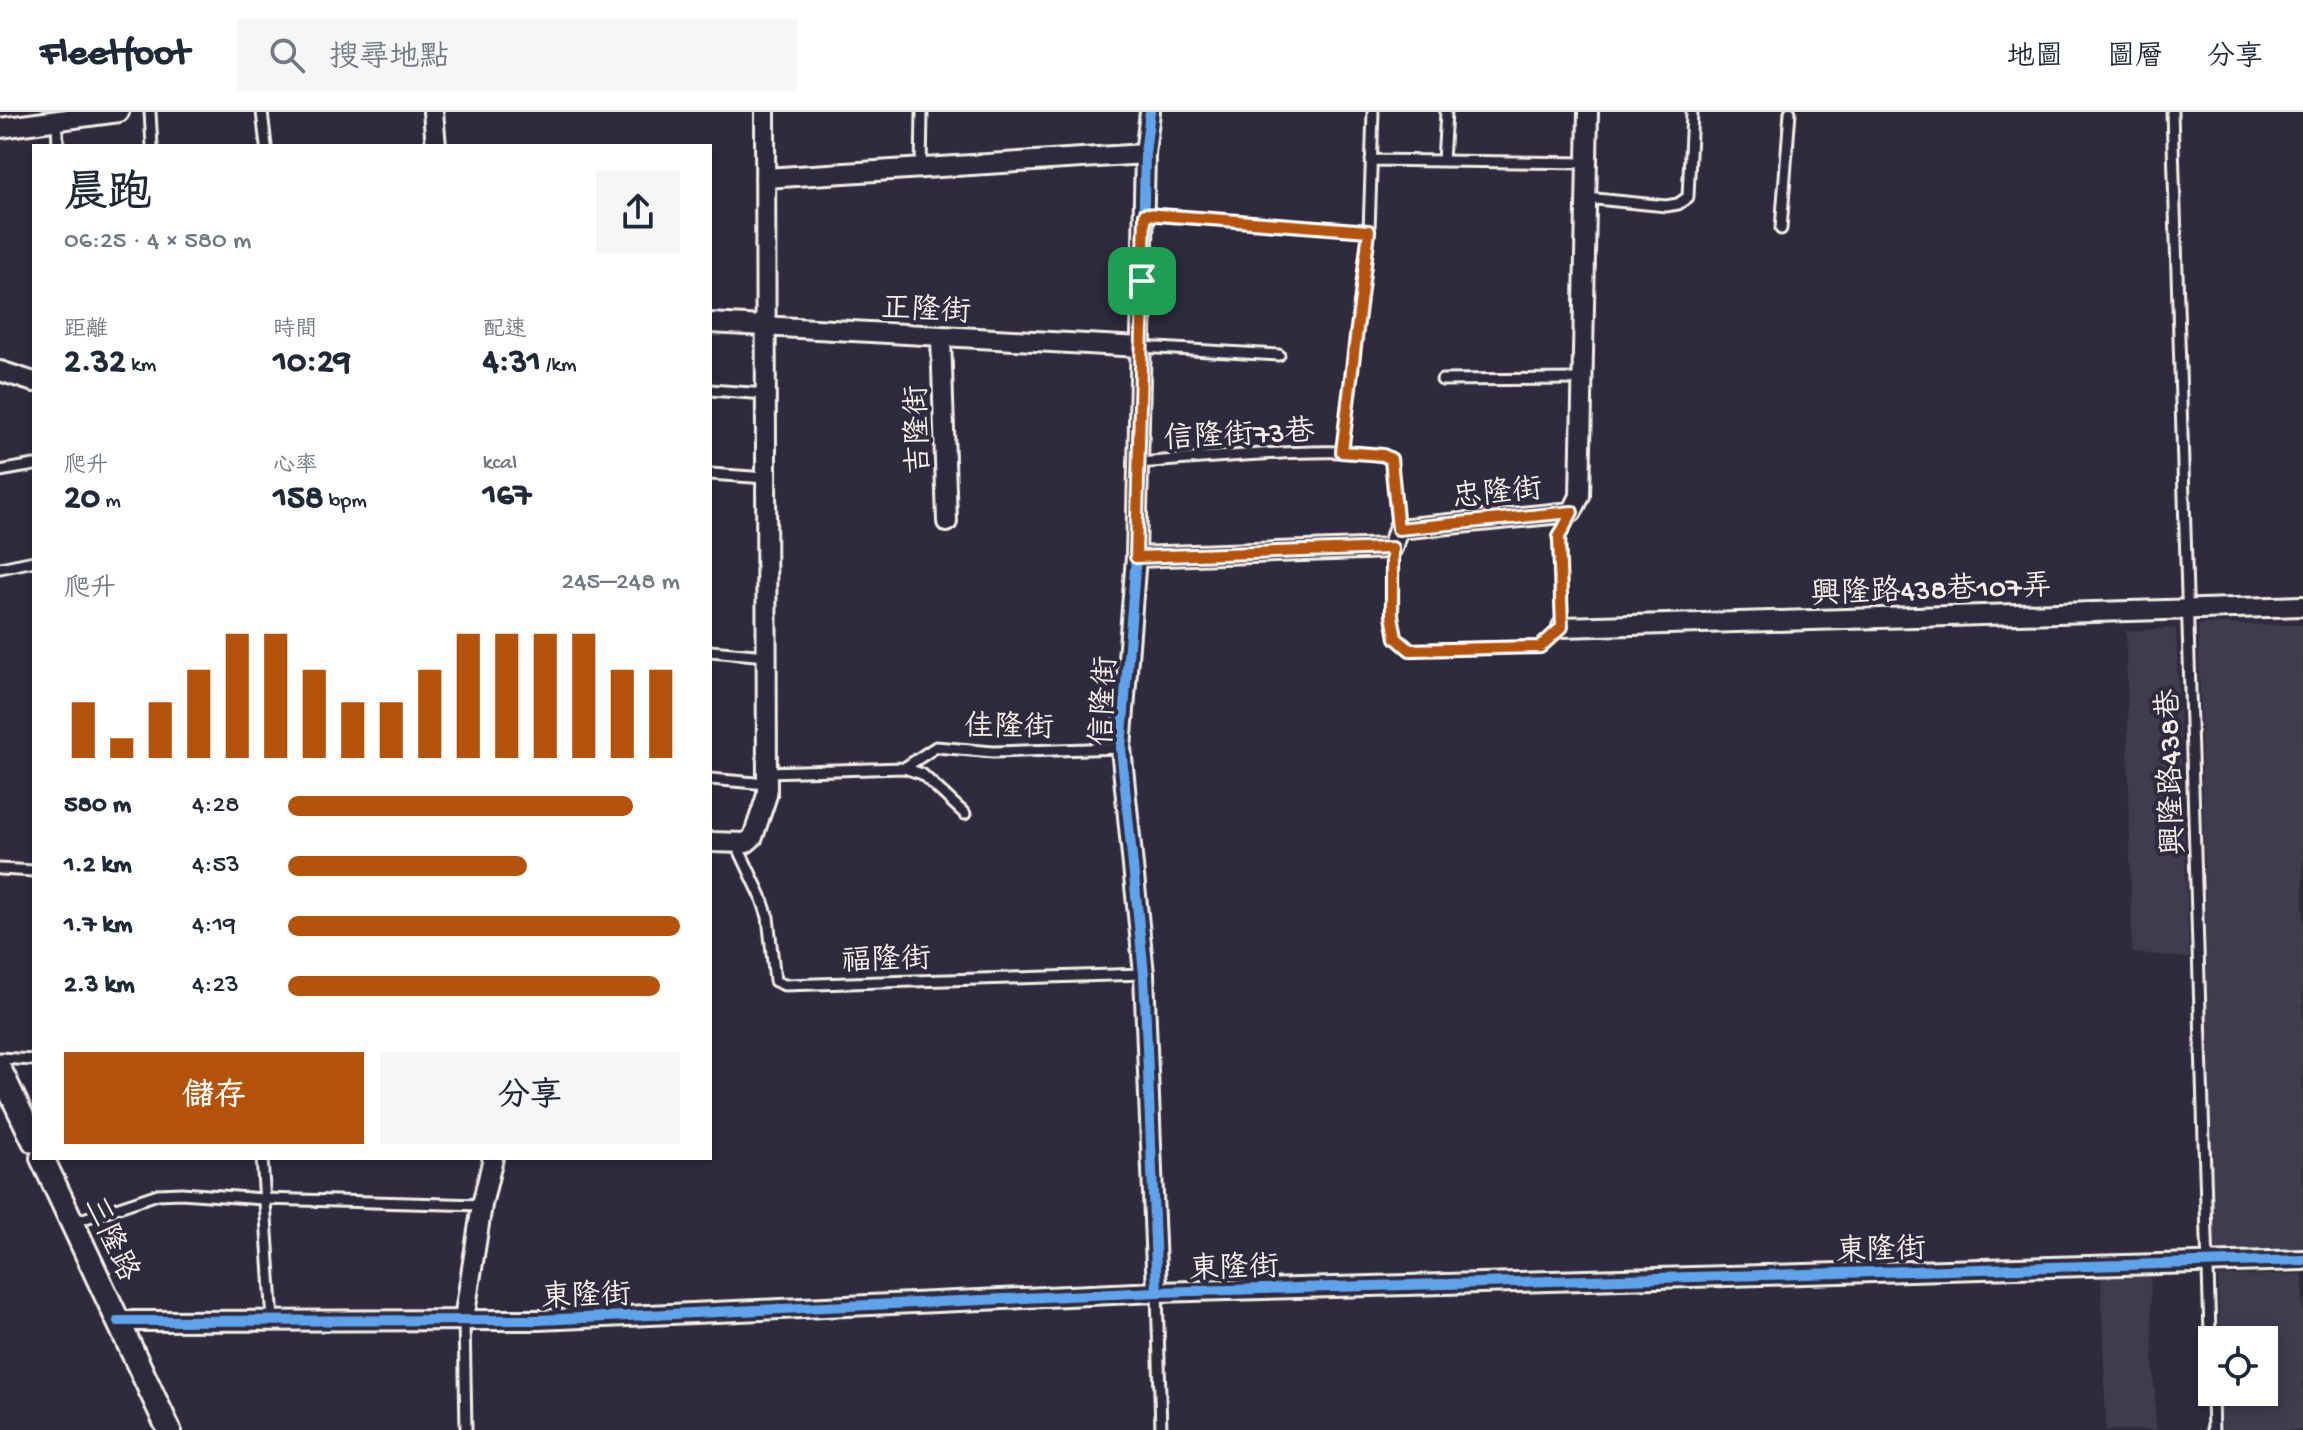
<!DOCTYPE html>
<html lang="zh-TW">
<head>
<meta charset="utf-8">
<style>
	body { margin:0; font-family:"Gochi Hand","LXGW WenKai TC",sans-serif; background:#f6f6f7; color:#1f2937; height:100vh; display:flex; flex-direction:column; font-size:30px; white-space:nowrap }
	* { box-sizing:border-box; margin:0 }
	p { font-size:26px; color:#747a83 }
	.icon { flex:none; width:44px; height:44px; fill:none; stroke:currentColor; stroke-width:2; stroke-linecap:round; stroke-linejoin:round }
	.map { position:relative; flex:1; overflow:hidden }
	.side { position:absolute; left:32px; top:32px; width:680px; height:1016px; display:flex; flex-direction:column; background:#fff; border-radius:0px; box-shadow:0 4px 12px #0003 }
	.side>* { flex:none }
	.fabs { position:absolute; left:2198px; top:1214px; display:grid; gap:16px }
	.fabs a { display:grid; place-items:center; width:80px; height:80px; border-radius:0px; background:#fff; box-shadow:0 4px 12px #0003; font-size:40px }
	.pin { position:absolute; display:grid; place-items:center; width:68px; height:68px; color:#fff; margin:-34px; border-radius:16px; box-shadow:0 4px 12px #0006 }
	.round { display:grid; place-items:center; flex:none; width:84px; height:84px; border-radius:0px; background:#f6f6f7 }
	.summary { display:flex; align-items:center; justify-content:space-between; height:136px; padding:0 32px }
	h1 { font-size:44px; font-weight:700; line-height:60px }
	.stats { display:grid; grid-template-columns:repeat(3,1fr); gap:12px; height:136px; padding:8px 32px }
	.stats div { display:grid; align-content:center }
	.stats b { font-size:34px; font-weight:700 }
	.stats small { font-size:22px; font-weight:400 }
	.stats p { font-size:22px }
	.chart { height:224px; padding:16px 32px }
	.chart p { display:flex; justify-content:space-between }
	.chart svg { width:100%; height:144px; margin-top:8px; stroke:#b45309; stroke-width:6 }
	.primary-button { display:flex; gap:16px; margin-top:auto; padding:16px 32px }
	.primary-button a { flex:1; height:92px; border-radius:0px; background:#b45309; color:#fff; font-size:32px; font-weight:700; line-height:92px; text-align:center }
	.primary-button a+a { background:#f6f6f7; color:#1f2937 }
	ul { padding:0 32px; list-style:none; font-size:26px }
	li { display:grid; grid-template-columns:128px 96px 1fr; align-items:center; height:60px }
	li i { height:20px; border-radius:10px; background:#b45309 }
	header { display:flex; align-items:center; gap:48px; box-sizing:border-box; height:112px; padding:0 40px; background:#fff; border-bottom:2px solid #e0e1e3 }
	header strong { font-size:38px }
	nav { display:flex; gap:44px; margin-inline-start:auto; font-size:28px }
	.search { width:560px; height:72px; background:#f6f6f7; display:flex; align-items:center; gap:20px; box-sizing:border-box; padding:0 28px; border-radius:0px; color:#747a83; font-size:30px }
	.map>svg:first-child { display:block }
	.built { fill:#403a50 }
	.lines { fill:none; stroke-linecap:round; stroke-linejoin:round }
	.service-casing { stroke:#f4f1e8; stroke-width:15 }
	.minor-casing { stroke:#f4f1e8; stroke-width:24 }
	.tertiary-casing { stroke:#f4f1e8; stroke-width:28 }
	.service { stroke:#2f2a3d; stroke-width:9 }
	.minor { stroke:#2f2a3d; stroke-width:18 }
	.tertiary { stroke:#2f2a3d; stroke-width:22 }
	.cycleway-casing { stroke:#2f2a3d; stroke-width:15 }
	.cycleway { stroke:#60a3ed; stroke-width:10 }
	.route-casing { stroke:#fff; stroke-width:16 }
	.route { stroke:#b45309; stroke-width:10 }
	.labels { text-anchor:middle; stroke-width:8; stroke-linejoin:round; paint-order:stroke }
	.street-label { font-size:30px; fill:#f4f1e8; stroke:#2f2a3d }
</style>
</head>
<body>
<header>
<strong>Fleetfoot</strong>
<div class="search"><svg class="icon" aria-label="search" viewBox="0 0 24 24"><circle cx="10" cy="10" r="6"/><path d="M15 15l6 6"/></svg>搜尋地點</div>
<nav><a>地圖</a><a>圖層</a><a>分享</a></nav>
</header>
<div class="map">
<svg width="2303" height="1318" viewBox="0 0 2303 1318">
	<rect width="100%" height="100%" fill="#2f2a3d"/>
	<filter id="ink" filterUnits="userSpaceOnUse"><feTurbulence type="fractalNoise" baseFrequency=".0125" numOctaves="2"/><feDisplacementMap in="SourceGraphic" scale="16" xChannelSelector="R" yChannelSelector="G"/><feConvolveMatrix kernelMatrix="1 2 1 2 8 2 1 2 1" color-interpolation-filters="sRGB"/></filter>
	<g filter="url(#ink)">
		<!-- built -->
		<path class="built" d="M2198,512L2303,513V1139L2214,1144Z
			M2176,516L2189,846L2132,841L2126,519Z
			M2150,1159L2156,1318H2106L2101,1161Z
			M2303,1162V1318H2222L2221,1280H2264V1228H2219L2218,1164Z"/>
		<g class="lines">
			<!-- service casing -->
			<g class="service-casing">
				<path id="service" d="M150,0L152,34
					M262,0L266,34
					M2172,0L2213,1318
					M57,9L58,34
					M1371,48L1587,51
					M1443,49L1446,0
					M921,57L922,0
					M1586,86L1666,94L1678,92L1688,85L1692,0
					M1145,102L1369,119
					M1781,117L1790,0
					M1140,235L1279,243
					M1442,268L1581,267
					M710,278L766,282
					M1342,340L1369,119L1373,0
					M1138,351C1181,348 1363,330 1391,347L1398,417
					M0,359L34,353
					M710,362L766,366
					M1392,436V503L1396,526L1410,538L1540,535L1562,515L1559,425L1571,402
					M0,456L34,449
					M710,539L767,544
					M904,656L936,635L993,640L1121,636
					M767,660L904,656L922,662L965,702
					M710,667L767,672
					M736,731L761,784L768,805L775,869L784,873L1144,862
					M0,757L34,759
					M0,946L34,948
					M262,1046L273,1209
					M74,1110L158,1082L181,1081L263,1087L482,1093
					M1157,1180L1161,1318
					M464,1207L466,1318"/>
			</g>
			<!-- minor casing -->
			<g class="minor-casing">
				<path id="minor" d="M433,0L436,34
					M1150,0L1145,42L1136,445L1121,636L1144,862L1157,1180
					M0,16L119,0
					M765,66L1145,42
					M710,211L1140,235
					M941,225L947,410
					M0,259L34,270
					M1136,445L1392,436L1398,417L1572,400L1580,384L1588,0
					M1562,515L2303,494
					M710,730L746,731L753,725L767,683L765,0
					M464,1207L482,1093L493,1046
					M118,1209L538,1208L1157,1180L2303,1148"/>
			</g>
			<!-- tertiary casing -->
			<g class="tertiary-casing">
				<path id="tertiary" d="M0,958L34,1029
					M42,1046L169,1318"/>
			</g>
			<!-- service -->
			<use href="#service" class="service"/>
			<!-- minor -->
			<use href="#minor" class="minor"/>
			<!-- tertiary -->
			<use href="#tertiary" class="tertiary"/>
			<!-- cycleway casing -->
			<g class="cycleway-casing">
				<path id="cycleway" d="M1150,0L1145,42L1136,445L1121,636L1144,862L1157,1180
					M118,1209L538,1208L1157,1180L2303,1148"/>
			</g>
			<!-- cycleway -->
			<use href="#cycleway" class="cycleway"/>
		</g>
	</g>
	<g class="lines" filter="url(#ink)">
		<!-- route casing -->
		<g class="route-casing">
			<path id="route" d="M1145,102L1369,119L1342,340L1383,343L1391,347L1398,417L1572,400L1559,425L1562,515L1540,535L1410,538L1396,526L1392,503V436L1136,445Z"/>
		</g>
		<!-- route -->
		<use href="#route" class="route"/>
	</g>
	<g class="labels">
		<!-- street labels -->
		<g class="street-label">
			<text transform="translate(926 196) rotate(3)" y="10">正隆街</text>
			<text transform="translate(916 318) rotate(-92)" y="10">吉隆街</text>
			<text transform="translate(1239 321) rotate(-3)" y="10">信隆街73巷</text>
			<text transform="translate(1497 379) rotate(-6)" y="10">忠隆街</text>
			<text transform="translate(1931 476) rotate(-2)" y="10">興隆路438巷107弄</text>
			<text transform="translate(1102 589) rotate(-87)" y="10">信隆街</text>
			<text transform="translate(1009 613) rotate(1)" y="10">佳隆街</text>
			<text transform="translate(2169 660) rotate(-92)" y="10">興隆路438巷</text>
			<text transform="translate(886 846) rotate(-2)" y="10">福隆街</text>
			<text transform="translate(113 1126) rotate(65)" y="10">三隆路</text>
			<text transform="translate(1881 1136) rotate(-2)" y="10">東隆街</text>
			<text transform="translate(1234 1154) rotate(-2)" y="10">東隆街</text>
			<text transform="translate(586 1182) rotate(-2)" y="10">東隆街</text>
		</g>
	</g>
</svg>
<div class="fabs">
<a><svg class="icon" aria-label="locate" viewBox="0 0 24 24"><circle cx="12" cy="12" r="6"/><path d="M12 2v4M12 18v4M2 12h4M18 12h4"/></svg></a>
</div>
<div class="pin" style="left:1142px;top:169px;background:#1e9e55"><svg class="icon" aria-label="arrive" viewBox="0 0 24 24"><path d="M6 21V4h12l-3 4 3 4H6"/></svg></div>
<section class="side">
<div class="summary"><div><h1>晨跑</h1><p>06:25 · 4 × 580 m</p></div><a class="round"><svg class="icon" aria-label="share" viewBox="0 0 24 24"><path d="M12 15V3M7 8l5-5 5 5M5 13v7h14v-7"/></svg></a></div>
<div class="stats">
<div><p>距離</p><b>2.32<small> km</small></b></div>
<div><p>時間</p><b>10:29</b></div>
<div><p>配速</p><b>4:31<small> /km</small></b></div>
</div>
<div class="stats">
<div><p>爬升</p><b>20<small> m</small></b></div>
<div><p>心率</p><b>158<small> bpm</small></b></div>
<div><p>kcal</p><b>167</b></div>
</div>
<div class="chart"><p><span>爬升</span>245–248 m</p>
<svg viewBox="0 0 160 44" preserveAspectRatio="none"><path d="M5 44V27M15 44V38M25 44V27M35 44V17M45 44V6M55 44V6M65 44V17M75 44V27M85 44V27M95 44V17M105 44V6M115 44V6M125 44V6M135 44V6M145 44V17M155 44V17"/></svg>
</div>
<ul>
<li><b>580 m</b>4:28<i style="width:88%"></i></li>
<li><b>1.2 km</b>4:53<i style="width:61%"></i></li>
<li><b>1.7 km</b>4:19<i style="width:100%"></i></li>
<li><b>2.3 km</b>4:23<i style="width:95%"></i></li>
</ul>
<div class="primary-button"><a>儲存</a><a>分享</a></div>
</section>
</div>
</body>
</html>
